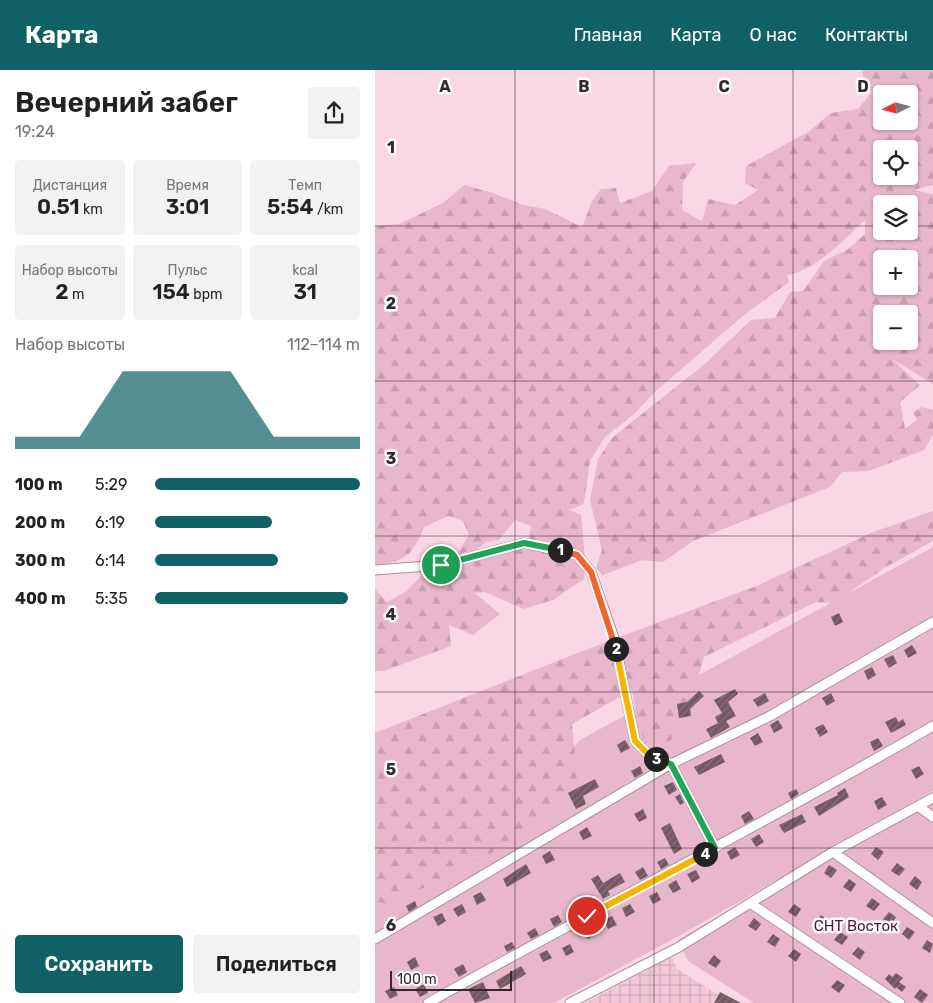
<!DOCTYPE html>
<html lang="ru">
<head>
<meta charset="utf-8">
<style>
	body { margin:0; font-family:Rubik,sans-serif; background:#f2f2f2; color:#222; height:100vh; display:flex; flex-direction:column; font-size:19px; white-space:nowrap }
	* { box-sizing:border-box; margin:0 }
	p { font-size:16px; color:#767676 }
	.icon { flex:none; width:28px; height:28px; fill:none; stroke:currentColor; stroke-width:2; stroke-linecap:round; stroke-linejoin:round }
	.map { position:relative; flex:1; overflow:hidden }
	.panel { display:flex; flex-direction:column; background:#fff; width:375px }
	.panel>* { flex:none }
	.needle { width:32px; rotate:264deg }
	.fabs { position:absolute; left:498px; top:15px; display:grid; gap:10px }
	.fabs a { display:grid; place-items:center; width:45px; height:45px; border-radius:5px; background:#fff; box-shadow:0 1px 4px #0004; font-size:25px }
	.scale { position:absolute; left:15px; bottom:12px; width:122px; box-sizing:border-box; padding-left:5px; border:2px solid #35282d; border-top:0; font-size:14px; line-height:18px; white-space:nowrap; color:#35282d; -webkit-text-stroke:4px #fff; paint-order:stroke }
	.pin { position:absolute; display:grid; place-items:center; width:42px; height:42px; color:#fff; margin:-21px; border:2px solid #fff; border-radius:50%; box-shadow:0 1px 5px #0007 }
	.km { position:absolute; width:25px; height:25px; margin:-12px; border-radius:50%; background:#222; color:#fff; font-size:14px; line-height:25px; text-align:center }
	.round { display:grid; place-items:center; flex:none; width:52px; height:52px; border-radius:5px; background:#f2f2f2 }
	.summary { display:flex; align-items:center; justify-content:space-between; height:85px; padding:0 15px }
	h1 { font-size:28px; font-weight:600; line-height:38px }
	.stats { display:grid; grid-template-columns:repeat(3,1fr); gap:8px; height:85px; padding:5px 15px }
	.stats div { display:grid; align-content:center; border-radius:5px; background:#f2f2f2; text-align:center }
	.stats b { font-size:21px; font-weight:600 }
	.stats small { font-size:14px; font-weight:400 }
	.stats p { font-size:14px }
	.chart { height:140px; padding:10px 15px }
	.chart p { display:flex; justify-content:space-between }
	.chart svg { width:100%; height:90px; margin-top:5px; fill:#106166; opacity:.7 }
	.cta { display:flex; gap:10px; margin-top:auto; padding:10px 15px }
	.cta a { flex:1; height:58px; border-radius:5px; background:#106166; color:#fff; font-size:20px; font-weight:600; line-height:58px; text-align:center }
	.cta a+a { background:#f2f2f2; color:#222 }
	ul { padding:0 15px; list-style:none; font-size:16px }
	li { display:grid; grid-template-columns:80px 60px 1fr; align-items:center; height:38px }
	li i { height:12px; border-radius:6px; background:#106166 }
	header { display:flex; align-items:center; gap:30px; box-sizing:border-box; height:70px; padding:0 25px; background:#106166; color:#fff }
	header strong { font-size:24px }
	nav { display:flex; gap:28px; margin-inline-start:auto; font-size:18px }
	main { display:flex; flex:1; min-height:0 }
	.map>svg:first-child { display:block }
	.industrial { fill:url(#industrial-grid) }
	.green { fill:#e8b7cb }
	.forest { fill:url(#forest-firs); fill-rule:evenodd }
	.building { fill:url(#building-hatch) }
	.lines { fill:none; stroke-linecap:round; stroke-linejoin:round }
	.minor-casing { stroke:#ae8f9c; stroke-width:11 }
	.minor { stroke:#fff; stroke-width:9 }
	.split-1-casing { stroke:#fff; stroke-width:10 }
	.split-2-casing { stroke:#fff; stroke-width:10 }
	.split-3-casing { stroke:#fff; stroke-width:10 }
	.split-4-casing { stroke:#fff; stroke-width:10 }
	.split-5-casing { stroke:#fff; stroke-width:10 }
	.split-1 { stroke:#22a559; stroke-width:6 }
	.split-2 { stroke:#f0652b; stroke-width:6 }
	.split-3 { stroke:#f5b400; stroke-width:6 }
	.split-4 { stroke:#22a559; stroke-width:6 }
	.split-5 { stroke:#f5b400; stroke-width:6 }
	.grid { fill:none; stroke:#35282d; stroke-width:1; stroke-opacity:0.55 }
	.labels { text-anchor:middle; stroke-width:5; stroke-linejoin:round; paint-order:stroke }
	.park-label { font-size:15px; fill:#501735; stroke:#fff }
	.grid-label { font-size:16px; text-anchor:middle; font-weight:bold; fill:#35282d; stroke:#fff; stroke-width:5; stroke-linejoin:round; paint-order:stroke }
</style>
</head>
<body>
<header>
<strong>Карта</strong>
<nav><a>Главная</a><a>Карта</a><a>О нас</a><a>Контакты</a></nav>
</header>
<main>
<section class="panel">
<div class="summary"><div><h1>Вечерний забег</h1><p>19:24</p></div><a class="round"><svg class="icon" aria-label="share" viewBox="0 0 24 24"><path d="M12 15V3M7 8l5-5 5 5M5 13v7h14v-7"/></svg></a></div>
<div class="stats">
<div><p>Дистанция</p><b>0.51<small> km</small></b></div>
<div><p>Время</p><b>3:01</b></div>
<div><p>Темп</p><b>5:54<small> /km</small></b></div>
</div>
<div class="stats">
<div><p>Набор высоты</p><b>2<small> m</small></b></div>
<div><p>Пульс</p><b>154<small> bpm</small></b></div>
<div><p>kcal</p><b>31</b></div>
</div>
<div class="chart"><p><span>Набор высоты</span>112–114 m</p>
<svg viewBox="0 0 160 44" preserveAspectRatio="none"><path d="M0 44V38L10 38L20 38L30 38L40 22L50 6L60 6L70 6L80 6L90 6L100 6L110 22L120 38L130 38L140 38L150 38L160 38V44z"/></svg>
</div>
<ul>
<li><b>100 m</b>5:29<i style="width:100%"></i></li>
<li><b>200 m</b>6:19<i style="width:57%"></i></li>
<li><b>300 m</b>6:14<i style="width:60%"></i></li>
<li><b>400 m</b>5:35<i style="width:94%"></i></li>
</ul>
<div class="cta"><a>Сохранить</a><a>Поделиться</a></div>
</section>
<div class="map">
<svg width="558" height="933" viewBox="0 0 558 933">
	<defs>
		<pattern id="industrial-grid" width="8" height="8" patternUnits="userSpaceOnUse" patternTransform="scale(1.25)"><rect width="8" height="8" fill="#f2c8d9"/><path d="M0 4h8M4 0v8" fill="none" stroke="#d0acbb"/></pattern>
		<pattern id="forest-firs" width="22" height="20" patternUnits="userSpaceOnUse" patternTransform="scale(1.25)"><rect width="22" height="20" fill="#e8b7cb"/><path d="M5 1l3.5 6h-7zM16 11l3.5 6h-7z" fill="#c89daf"/></pattern>
		<pattern id="building-hatch" width="6" height="6" patternUnits="userSpaceOnUse" patternTransform="scale(1.25)"><rect width="6" height="6" fill="#745763"/><path d="M-1 1l2-2M0 6l6-6M5 7l2-2" fill="none" stroke="#88717a"/></pattern>
	</defs>
	<rect width="100%" height="100%" fill="#f9d7e5"/>
	<!-- industrial -->
	<path class="industrial" d="M297,887L302,899L357,933H210Z"/>
	<!-- green -->
	<path class="green" d="M558,477V721L302,867L179,933H0V811L152,732L205,670Z
		M558,722V933H379L313,891L303,870Z"/>
	<!-- forest -->
	<path class="forest" d="M488,0H558V115L538,120L558,124V314L517,289L545,315L525,332L530,359L542,350L538,342L547,337L558,340V365L549,380L494,401L467,402L455,417L318,471L288,492L267,490L228,505L221,498L227,480L215,430L223,389L237,368L331,293L376,250L400,248L415,222L428,221L449,191L472,180L490,164V150C468,170 442,200 412,205L414,212L369,245L282,320L258,345L230,367L215,391L209,434L194,440L206,445L210,488L209,509L178,530L148,539L110,522L100,523L125,544L98,565L74,555L76,576L9,601H0V519L12,532L32,521L48,504L67,510L76,499L152,476L156,456L140,450L124,470L111,472L101,480L82,484L94,465L88,451L73,446L49,457C38,485 30,492 0,495V156L24,154L68,133L89,115L118,123L145,134L170,139L207,157L217,131L226,119L241,118L245,133L277,121L294,96L321,93L308,112L307,140L327,151L333,129L360,135L383,120L370,113L371,96L433,62L456,43L483,39L497,22L488,15ZM506,24H534V51H506ZM506,79H534V106H506ZM506,134H534V161H506ZM506,189H534V216H506ZM506,244H534V271H506Z
		M558,441V471L511,497L459,533L441,532L329,587L311,648L294,673L276,675L264,662L257,620L197,654L202,707L164,759L15,835L0,831V663L228,573L384,515L496,463Z"/>
	<!-- building -->
	<path class="building" d="M464,543L468,552L460,556L456,547Z
		M537,575L542,583L533,588L529,580Z
		M518,585L522,593L514,598L509,589Z
		M497,597L501,605L493,610L489,601Z
		M360,619L363,624L353,632L361,646L351,651L355,657L336,668L331,659L343,653L340,647L347,643L339,630Z
		M324,621L329,626L315,639L316,646L304,648L302,634L312,632Z
		M390,623L394,631L383,637L378,630Z
		M456,623L460,631L452,636L447,628Z
		M521,647L523,652L528,649L531,655L516,663L510,652Z
		M403,650L408,658L399,663L395,655Z
		M448,654L453,662L445,667L440,658Z
		M383,663L388,672L380,676L375,668Z
		M503,668L508,676L499,681L495,672Z
		M250,670L255,678L246,683L242,675Z
		M346,684L350,692L324,705L319,697Z
		M265,696L268,703L260,708L256,701Z
		M544,696L549,704L541,709L536,700Z
		M220,709L224,717L208,726L211,734L201,739L193,723Z
		M298,712L302,720L294,725L289,716Z
		M470,718L474,727L444,746L439,737L463,725L462,723Z
		M421,719L424,724L416,729L413,723Z
		M305,724L309,733L305,735L300,727Z
		M507,727L512,735L503,740L499,731Z
		M268,739L272,748L264,752L259,744Z
		M374,741L379,749L370,754L366,746Z
		M427,744L431,752L409,763L404,755Z
		M295,753L307,779L299,784L286,758Z
		M212,757L217,766L208,770L204,762Z
		M384,764L389,772L381,777L376,769Z
		M360,777L365,785L356,790L352,782Z
		M501,777L509,782L503,790L496,784Z
		M175,781L180,790L171,794L167,786Z
		M290,788L294,795L286,799L282,792Z
		M522,793L530,799L524,806L516,801Z
		M151,794L156,803L132,817L128,809Z
		M454,795L462,800L456,808L449,803Z
		M268,797L273,806L265,810L260,802Z
		M321,800L325,808L317,813L312,804Z
		M245,803L250,812L233,821L235,825L228,829L216,809L223,805L228,813Z
		M540,806L547,812L542,820L534,814Z
		M474,809L481,814L476,822L468,817Z
		M301,810L306,819L298,823L293,815Z
		M106,822L111,830L102,835L98,826Z
		M282,822L286,830L278,834L274,826Z
		M497,828L505,834L499,841L491,836Z
		M40,831L42,837L34,842L31,836Z
		M206,832L210,840L202,844L198,837Z
		M87,834L91,842L83,847L78,839Z
		M255,834L260,842L251,847L247,838Z
		M419,834L426,839L421,847L413,842Z
		M514,842L521,847L516,855L508,849Z
		M67,843L71,851L63,856L58,847Z
		M183,845L187,852L179,857L175,849Z
		M446,845L454,851L448,859L440,853Z
		M237,846L242,855L233,859L229,850Z
		M379,848L386,854L381,861L373,856Z
		M216,856L221,864L213,869L208,861Z
		M532,857L540,862L534,870L527,864Z
		M160,858L164,865L156,869L152,863Z
		M465,862L473,867L467,875L459,870Z
		M398,864L405,869L400,877L392,872Z
		M552,870L558,874L555,883L547,878Z
		M137,872L140,878L132,882L129,876Z
		M195,874L199,882L191,886L187,878Z
		M483,877L490,882L485,890L477,884Z
		M419,879L426,884L421,892L413,886Z
		M172,880L177,888L168,892L164,884Z
		M339,885L346,891L341,898L333,893Z
		M40,887L44,896L36,900L32,892Z
		M88,894L92,902L84,907L79,899Z
		M146,896L151,904L125,919L121,911Z
		M521,903L528,908L524,912L531,917L527,922L521,917L520,919L510,909L514,904L517,907Z
		M462,910L470,915L464,923L456,917Z
		M108,912L115,928L100,933L93,919Z
		M49,914L53,923L45,927L40,919Z
		M19,917L23,925L15,929L10,921Z
		M545,919L553,925L547,933L539,927Z
		M345,922L366,933H339Z"/>
	<g class="lines">
		<!-- minor casing -->
		<g class="minor-casing">
			<path id="minor" d="M0,500L66,495L149,473L202,485L216,502L239,568L260,671L276,687L296,694L395,646L558,552
				M543,736L558,747
				M458,782L558,853
				M375,833L525,933
				M0,869L296,694L340,778
				M53,933C220,839 392,753 558,656
				M195,933L304,877L458,782L558,728"/>
		</g>
		<!-- minor -->
		<use href="#minor" class="minor"/>
	</g>
	<g class="lines">
		<!-- split-1 casing -->
		<g class="split-1-casing">
			<path id="split-1" d="M66,495L149,473L185,480"/>
		</g>
		<!-- split-2 casing -->
		<g class="split-2-casing">
			<path id="split-2" d="M185,480L202,485L216,502L241,579"/>
		</g>
		<!-- split-3 casing -->
		<g class="split-3-casing">
			<path id="split-3" d="M241,579L260,671L276,687L281,689"/>
		</g>
		<!-- split-4 casing -->
		<g class="split-4-casing">
			<path id="split-4" d="M281,689L296,694L340,778L330,784"/>
		</g>
		<!-- split-5 casing -->
		<g class="split-5-casing">
			<path id="split-5" d="M212,846L330,784"/>
		</g>
		<!-- split-1 -->
		<use href="#split-1" class="split-1"/>
		<!-- split-2 -->
		<use href="#split-2" class="split-2"/>
		<!-- split-3 -->
		<use href="#split-3" class="split-3"/>
		<!-- split-4 -->
		<use href="#split-4" class="split-4"/>
		<!-- split-5 -->
		<use href="#split-5" class="split-5"/>
	</g>
	<!-- grid -->
	<path class="grid" d="M140,0V933M279,0V933M418,0V933M0,156H506M534,156H558M0,311H558M0,466H558M0,622H558M0,778H558"/>
	<g class="labels">
		<!-- park labels -->
		<g class="park-label">
			<text x="481" y="861">СНТ Восток</text>
		</g>
	</g>
	<g class="grid-label">
		<text x="70" y="22">A</text>
		<text x="209" y="22">B</text>
		<text x="349" y="22">C</text>
		<text x="488" y="22">D</text>
		<text x="16" y="83">1</text>
		<text x="16" y="239">2</text>
		<text x="16" y="394">3</text>
		<text x="16" y="550">4</text>
		<text x="16" y="705">5</text>
		<text x="16" y="861">6</text>
	</g>
</svg>
<div class="fabs">
<a><svg class="needle" viewBox="-14 -14 28 28"><path d="M0-13l5 13h-10z" fill="#e53935"/><path d="M0 13l5-13h-10z" fill="#767676"/></svg></a>
<a><svg class="icon" aria-label="locate" viewBox="0 0 24 24"><circle cx="12" cy="12" r="6"/><path d="M12 2v4M12 18v4M2 12h4M18 12h4"/></svg></a>
<a><svg class="icon" aria-label="layers" viewBox="0 0 24 24"><path d="M12 4l9 5-9 5-9-5zM3 14l9 5 9-5"/></svg></a>
<a>+</a>
<a>−</a>
</div>
<div class="scale">100 m</div>
<div class="pin" style="left:66px;top:495px;background:#1e9e55"><svg class="icon" aria-label="arrive" viewBox="0 0 24 24"><path d="M6 21V4h12l-3 4 3 4H6"/></svg></div>
<div class="pin" style="left:212px;top:846px;background:#d93025"><svg class="icon" aria-label="check" viewBox="0 0 24 24"><path d="M5 12l5 5 9-10"/></svg></div>
<b class="km" style="left:185px;top:480px">1</b>
<b class="km" style="left:241px;top:579px">2</b>
<b class="km" style="left:281px;top:689px">3</b>
<b class="km" style="left:330px;top:784px">4</b>
</div>
</main>
</body>
</html>
